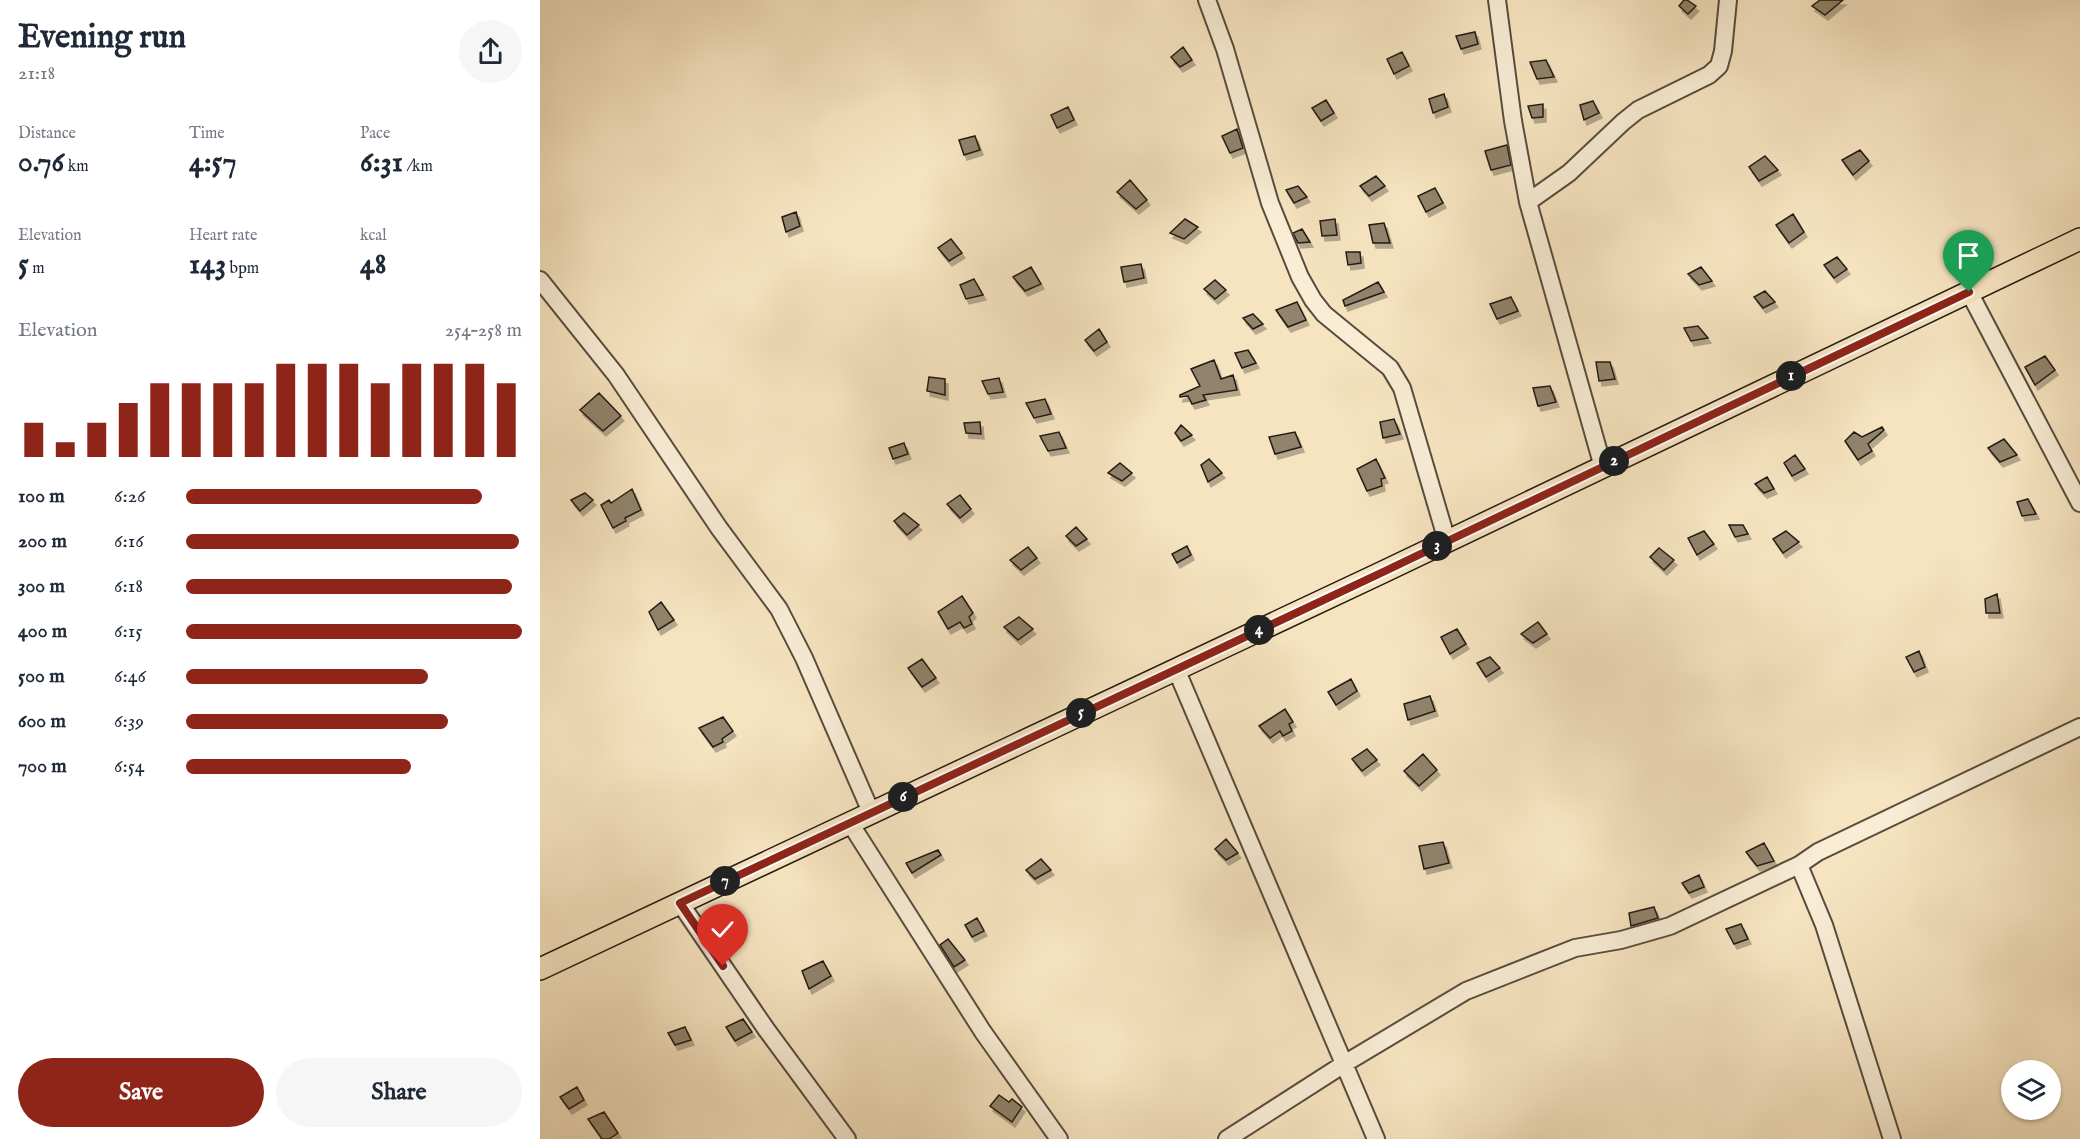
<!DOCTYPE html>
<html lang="en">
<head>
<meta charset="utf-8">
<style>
	body { margin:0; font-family:"IM FELL English",serif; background:#f6f6f7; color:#1f2937; height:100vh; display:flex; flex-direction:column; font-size:22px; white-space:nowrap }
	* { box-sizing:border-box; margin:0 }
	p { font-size:20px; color:#747a83 }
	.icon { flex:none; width:33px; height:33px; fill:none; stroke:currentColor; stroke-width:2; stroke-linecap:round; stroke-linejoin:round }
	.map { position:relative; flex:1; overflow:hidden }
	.details { display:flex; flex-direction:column; background:#fff; width:540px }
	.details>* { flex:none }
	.tools { position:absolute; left:1461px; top:1060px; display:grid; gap:12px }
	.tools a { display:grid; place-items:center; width:60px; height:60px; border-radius:50%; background:#fff; box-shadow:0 2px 4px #0004; font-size:30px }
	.pin { position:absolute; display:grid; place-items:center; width:51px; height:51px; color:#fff; margin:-62px -26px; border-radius:50% 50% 50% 0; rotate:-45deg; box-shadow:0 0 6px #0007 }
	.pin .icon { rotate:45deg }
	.km { position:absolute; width:30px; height:30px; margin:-15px; border-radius:50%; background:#222; color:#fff; font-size:16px; line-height:30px; text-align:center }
	.round { display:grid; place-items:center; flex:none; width:63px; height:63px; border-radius:32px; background:#f6f6f7 }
	.head { display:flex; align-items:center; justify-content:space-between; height:102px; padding:0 18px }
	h1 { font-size:33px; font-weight:800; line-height:45px }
	.metrics { display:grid; grid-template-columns:repeat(3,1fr); gap:9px; height:102px; padding:6px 18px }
	.metrics div { display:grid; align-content:center }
	.metrics b { font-size:30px; font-weight:800 }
	.metrics small { font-size:16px; font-weight:400 }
	.metrics p { font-size:16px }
	.chart { height:168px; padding:12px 18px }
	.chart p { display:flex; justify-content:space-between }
	.chart svg { width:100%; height:108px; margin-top:6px; stroke:#8f2418; stroke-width:6 }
	.cta { display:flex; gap:12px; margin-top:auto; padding:12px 18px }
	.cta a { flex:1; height:69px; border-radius:36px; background:#8f2418; color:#fff; font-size:24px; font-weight:800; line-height:69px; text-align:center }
	.cta a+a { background:#f6f6f7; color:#1f2937 }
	ul { padding:0 18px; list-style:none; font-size:20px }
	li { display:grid; grid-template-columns:96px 72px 1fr; align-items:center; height:45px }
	li i { height:15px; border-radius:8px; background:#8f2418 }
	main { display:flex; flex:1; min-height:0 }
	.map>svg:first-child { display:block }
	.building { fill:#91836c; stroke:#231a12; stroke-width:1.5; filter:url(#shadow) }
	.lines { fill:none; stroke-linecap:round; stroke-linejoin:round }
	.minor-casing { stroke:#584c3e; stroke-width:20 }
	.major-casing { stroke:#231a12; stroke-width:24 }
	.minor { stroke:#f9edd6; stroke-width:16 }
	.major { stroke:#f6e4c0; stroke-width:21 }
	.route-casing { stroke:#fff; stroke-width:12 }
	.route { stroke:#8f2418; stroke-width:8 }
</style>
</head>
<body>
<main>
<section class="details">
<div class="head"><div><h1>Evening run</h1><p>21:18</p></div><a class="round"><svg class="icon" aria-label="share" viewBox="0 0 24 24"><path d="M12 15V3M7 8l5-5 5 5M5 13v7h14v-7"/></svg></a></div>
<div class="metrics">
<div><p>Distance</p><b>0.76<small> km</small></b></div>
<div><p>Time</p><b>4:57</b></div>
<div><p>Pace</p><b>6:31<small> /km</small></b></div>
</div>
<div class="metrics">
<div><p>Elevation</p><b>5<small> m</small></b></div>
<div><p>Heart rate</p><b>143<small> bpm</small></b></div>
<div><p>kcal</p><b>48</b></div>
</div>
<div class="chart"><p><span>Elevation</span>254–258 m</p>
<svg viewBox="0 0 160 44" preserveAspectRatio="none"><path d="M5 44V30M15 44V38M25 44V30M35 44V22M45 44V14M55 44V14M65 44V14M75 44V14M85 44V6M95 44V6M105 44V6M115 44V14M125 44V6M135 44V6M145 44V6M155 44V14"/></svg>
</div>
<ul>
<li><b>100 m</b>6:26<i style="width:88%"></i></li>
<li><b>200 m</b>6:16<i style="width:99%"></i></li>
<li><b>300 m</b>6:18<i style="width:97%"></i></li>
<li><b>400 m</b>6:15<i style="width:100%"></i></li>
<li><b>500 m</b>6:46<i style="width:72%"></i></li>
<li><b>600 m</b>6:39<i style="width:78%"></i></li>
<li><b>700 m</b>6:54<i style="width:67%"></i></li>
</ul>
<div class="cta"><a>Save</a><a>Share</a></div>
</section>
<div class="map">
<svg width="1540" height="1139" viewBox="0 0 1540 1139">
	<defs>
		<filter id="shadow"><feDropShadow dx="3" dy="5" stdDeviation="0" flood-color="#0004"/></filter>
	</defs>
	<rect width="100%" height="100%" fill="#f6e4c0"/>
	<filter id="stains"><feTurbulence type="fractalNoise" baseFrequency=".00333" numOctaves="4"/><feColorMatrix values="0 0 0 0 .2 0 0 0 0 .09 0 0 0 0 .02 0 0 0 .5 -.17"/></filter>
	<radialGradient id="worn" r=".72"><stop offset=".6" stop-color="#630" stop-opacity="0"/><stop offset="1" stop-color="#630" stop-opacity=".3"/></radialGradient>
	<!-- building -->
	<path class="building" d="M1144,0H1147L1156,6L1148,14L1139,6Z
		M1280,0H1303L1285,15L1272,6Z
		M935,32L938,44L921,49L916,36Z
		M643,47L652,60L640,67L631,57Z
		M862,52L869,66L854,74L847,59Z
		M1006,60L1014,77L997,79L990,62Z
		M904,94L908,107L893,113L889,99Z
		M786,100L794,113L781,121L772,108Z
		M1053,101L1059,113L1044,120L1040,105Z
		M1003,104V117L992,118L988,106Z
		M528,107L534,120L517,128L511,115Z
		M697,129L703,148L690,153L682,136Z
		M435,136L440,150L424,155L419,140Z
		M967,145L971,165L951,170L945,151Z
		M1320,150L1329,161L1313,175L1302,160Z
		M1225,156L1238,170L1219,181L1209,167Z
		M836,176L845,186L829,196L820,186Z
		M590,180L607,200L596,209L577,192Z
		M758,186L767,197L754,203L746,190Z
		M895,188L903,203L886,212L878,196Z
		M256,212L260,226L246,232L242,217Z
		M1253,214L1264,232L1249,243L1236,225Z
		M645,219L658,227L644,239L630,233Z
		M795,219L797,235L782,236L780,221Z
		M844,223L850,243H833L829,225Z
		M762,229L770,242L758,243L753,233Z
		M411,239L422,253L409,261L398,248Z
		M806,252H820L821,263L808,265Z
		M1297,257L1307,269L1294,278L1284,265Z
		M601,264L604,278L584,282L581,267Z
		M491,267L501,284L485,291L473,277Z
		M1161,267L1172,281L1159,285L1148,274Z
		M434,279L443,295L426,299L420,285Z
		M675,280L686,290L675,299L664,289Z
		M838,282L844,292L805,306L803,300Z
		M1225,291L1235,302L1223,308L1214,297Z
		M971,297L978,311L957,319L950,304Z
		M757,302L766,320L748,327L736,310Z
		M713,314L723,324L713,329L703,318Z
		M1158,326L1168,338L1151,341L1144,328Z
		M559,329L567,342L554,351L545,340Z
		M708,350L716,363L702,368L695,353Z
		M1505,356L1515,370L1495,385L1485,367Z
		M674,360L681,379L693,375L697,390L663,395L666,400L652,404L648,396L640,397V395L660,386L651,369Z
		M1056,362H1070L1075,379L1059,381Z
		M389,377L405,379V395L387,391Z
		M459,378L463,392L448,394L442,381Z
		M1010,386L1016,402L998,406L993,388Z
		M59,393L81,416L63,431L40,410Z
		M505,399L511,414L494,418L486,403Z
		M854,419L860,434L843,438L840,422Z
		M440,422L441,434L426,433L424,423Z
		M641,425L652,435L641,441L635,433Z
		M1342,427L1344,430L1328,444L1332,451L1318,460L1305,441L1314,432L1322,437Z
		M519,432L526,448L508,451L500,436Z
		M755,432L761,447L735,454L729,437Z
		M1464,439L1477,455L1460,462L1448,448Z
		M364,443L368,454L353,459L349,448Z
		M1255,455L1265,469L1252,476L1244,463Z
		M669,459L682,473L668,482L661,465Z
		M836,459L845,478L841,479L842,486L827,491L817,469Z
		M580,463L592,473L582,481L568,473Z
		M1227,477L1234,489L1224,493L1215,484Z
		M92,489L101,510L85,518L86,521L73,528L61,505L69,500L71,503Z
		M45,493L53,500L40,511L31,500Z
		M420,495L431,509L420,518L407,504Z
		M1488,499L1496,514L1482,516L1477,502Z
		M364,513L379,525L367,535L354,521Z
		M1189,525H1203L1208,534L1195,537Z
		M536,527L547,539L536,546L526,536Z
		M1164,531L1174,544L1157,555L1148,538Z
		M1246,531L1259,542L1243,553L1233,539Z
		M647,546L651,555L637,563L632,554Z
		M488,547L497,558L481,570L470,560Z
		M1119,548L1134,560L1124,570L1110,557Z
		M1457,594L1460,613H1446L1445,599Z
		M422,596L433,613L429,617L432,624L424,628L420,622L408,629L398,612Z
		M121,602L134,620L118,630L109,612Z
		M479,617L493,629L478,640L464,627Z
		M998,622L1007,634L993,643L981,634Z
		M917,629L926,644L910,654L901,637Z
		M1379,651L1385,667L1374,672L1366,657Z
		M950,657L960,668L946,677L937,663Z
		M382,659L396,678L382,687L368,668Z
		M811,679L817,691L796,705L788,692Z
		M890,696L895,711L868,720L864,704Z
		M745,709L753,722L749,724L752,731L743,736L740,731L730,738L719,726Z
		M183,717L193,731L182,739L183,742L173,747L159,728Z
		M827,749L837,760L822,771L812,759Z
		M883,754L897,770L879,786L864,771Z
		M686,839L698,853L686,860L675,849Z
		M903,842L909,863L884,869L879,846Z
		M1224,843L1234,861L1217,866L1206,852Z
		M398,850L401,855L372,873L366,863Z
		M501,859L511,870L495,879L486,870Z
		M1159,875L1164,887L1149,893L1142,883Z
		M1114,907L1118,918L1091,926L1089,913Z
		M437,918L444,931L432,937L425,925Z
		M1201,924L1208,939L1194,944L1186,929Z
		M408,939L425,960L414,967L400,945Z
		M283,961L291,976L269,989L262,971Z
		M203,1019L212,1032L195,1041L186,1027Z
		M145,1027L151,1040L135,1045L128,1033Z
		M37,1087L44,1100L29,1109L20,1097Z
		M459,1095L469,1102L472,1099L482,1107L472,1122L450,1106Z
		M64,1112L78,1133L69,1139H62L48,1119Z"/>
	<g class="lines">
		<!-- minor casing -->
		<g class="minor-casing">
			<path id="minor" d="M667,0L685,49L730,203L760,277L773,300L784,314L850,368L862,388L907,541
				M957,0L973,121L988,202L1063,467
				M988,202L1029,173L1083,122L1098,110L1169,75L1179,66L1183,51L1188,0
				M0,280L76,375L179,528L239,609L264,658L331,812
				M1429,292L1540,503
				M636,669L836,1139
				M310,823L443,1032L519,1139
				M1259,865L1284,925L1352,1139
				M140,903L226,1029L307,1139
				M687,1139L804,1064L926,991L1035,948L1081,940L1130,926L1259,865L1278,852L1540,727"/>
		</g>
		<!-- major casing -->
		<g class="major-casing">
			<path id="major" d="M0,969L843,572L1540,239"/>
		</g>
		<!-- minor -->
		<use href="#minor" class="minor"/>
		<!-- major -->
		<use href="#major" class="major"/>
	</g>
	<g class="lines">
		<!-- route casing -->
		<g class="route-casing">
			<path id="route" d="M183,966L140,903L843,572L1429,292"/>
		</g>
		<!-- route -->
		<use href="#route" class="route"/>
	</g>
	<rect width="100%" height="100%" filter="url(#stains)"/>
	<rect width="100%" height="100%" fill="url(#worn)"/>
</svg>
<div class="tools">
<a><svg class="icon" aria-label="layers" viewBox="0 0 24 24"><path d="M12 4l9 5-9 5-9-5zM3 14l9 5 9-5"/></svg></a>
</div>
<div class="pin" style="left:1429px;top:292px;background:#1e9e55"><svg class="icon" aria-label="arrive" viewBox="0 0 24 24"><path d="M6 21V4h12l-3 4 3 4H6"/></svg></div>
<div class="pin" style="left:183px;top:966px;background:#d93025"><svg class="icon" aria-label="check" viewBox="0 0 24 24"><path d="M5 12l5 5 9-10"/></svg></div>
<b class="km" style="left:1251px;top:376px">1</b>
<b class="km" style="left:1074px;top:461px">2</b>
<b class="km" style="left:897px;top:546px">3</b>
<b class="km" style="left:719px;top:630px">4</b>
<b class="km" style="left:541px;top:713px">5</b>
<b class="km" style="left:363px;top:797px">6</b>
<b class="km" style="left:185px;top:881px">7</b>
</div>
</main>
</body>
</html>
